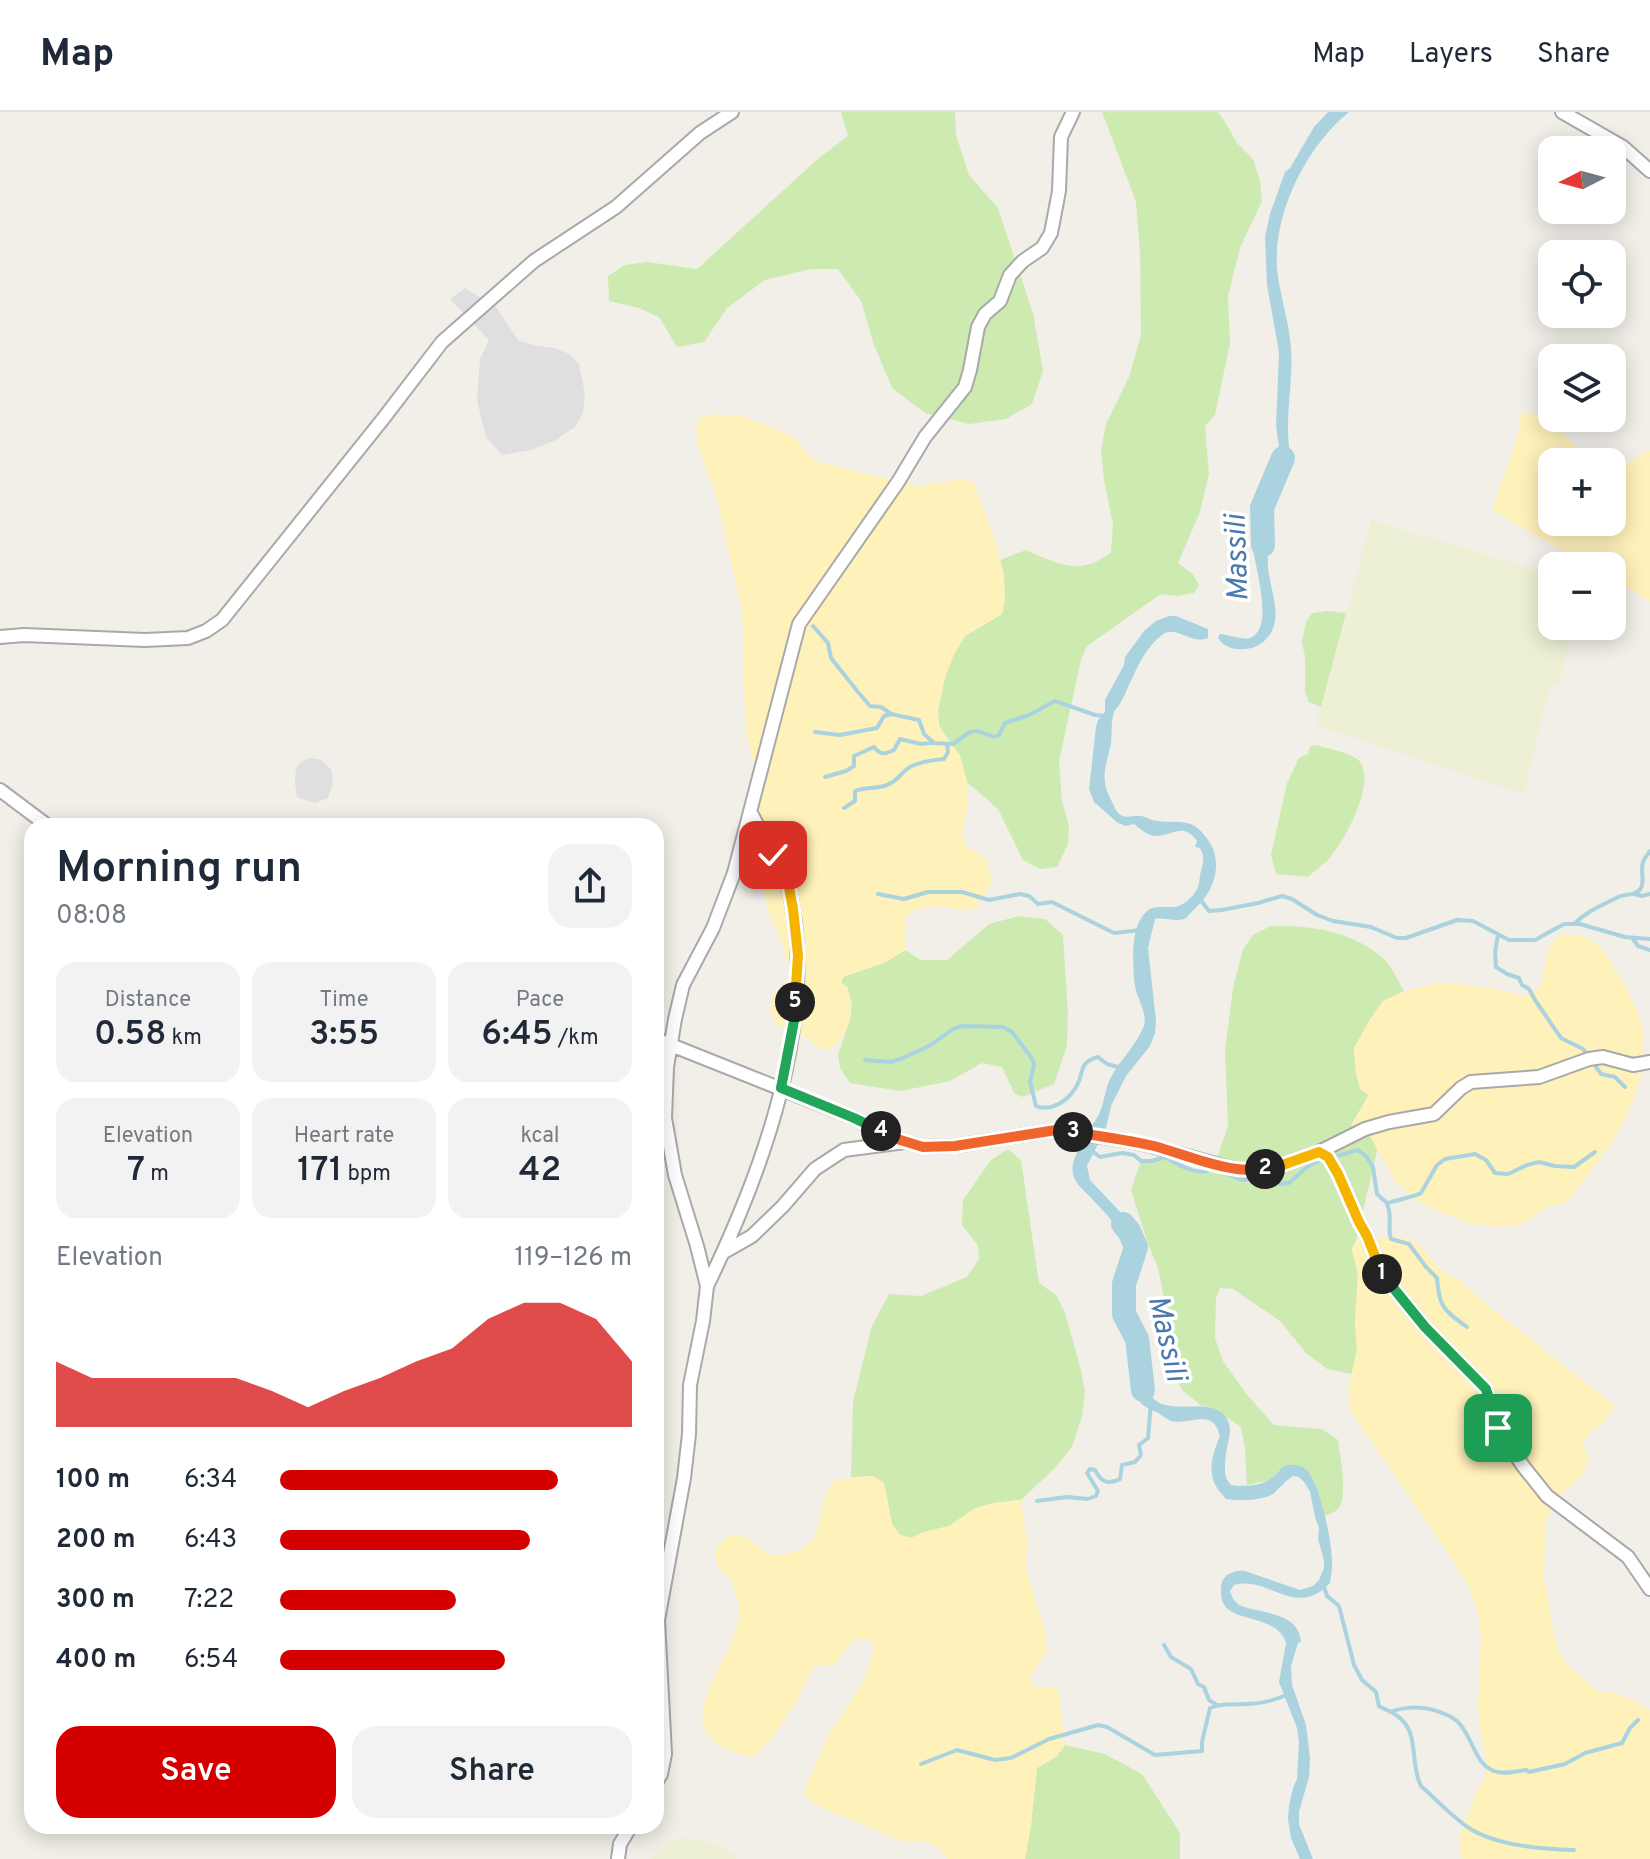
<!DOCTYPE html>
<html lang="en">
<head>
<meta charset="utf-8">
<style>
	body { margin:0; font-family:Overpass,sans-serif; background:#f2f2f3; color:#1f2937; height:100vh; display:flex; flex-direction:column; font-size:30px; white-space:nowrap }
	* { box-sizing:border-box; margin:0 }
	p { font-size:26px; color:#747a83 }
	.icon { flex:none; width:44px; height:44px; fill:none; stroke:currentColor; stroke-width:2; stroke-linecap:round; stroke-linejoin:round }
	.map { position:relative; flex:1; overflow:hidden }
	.side { position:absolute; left:24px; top:706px; width:640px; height:1016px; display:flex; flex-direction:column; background:#fff; border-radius:24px; box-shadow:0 4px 20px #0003 }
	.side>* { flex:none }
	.needle { width:52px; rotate:264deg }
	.tools { position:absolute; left:1538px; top:24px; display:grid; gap:16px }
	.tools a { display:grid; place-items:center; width:88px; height:88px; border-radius:16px; background:#fff; box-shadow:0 4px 20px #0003; font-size:40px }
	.pin { position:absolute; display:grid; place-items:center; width:68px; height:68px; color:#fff; margin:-34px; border-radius:16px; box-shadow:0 4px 12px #0006 }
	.km { position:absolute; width:40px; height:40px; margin:-20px; border-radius:50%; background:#222; color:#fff; font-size:22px; line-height:40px; text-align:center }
	.round { display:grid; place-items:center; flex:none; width:84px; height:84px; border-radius:24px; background:#f2f2f3 }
	.summary { display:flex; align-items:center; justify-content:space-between; height:136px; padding:0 32px }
	h1 { font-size:44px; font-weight:600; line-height:60px }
	.stats { display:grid; grid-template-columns:repeat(3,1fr); gap:12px; height:136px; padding:8px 32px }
	.stats div { display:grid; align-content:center; border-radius:20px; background:#f2f2f3; text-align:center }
	.stats b { font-size:34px; font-weight:600 }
	.stats small { font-size:22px; font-weight:400 }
	.stats p { font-size:22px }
	.chart { height:224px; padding:16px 32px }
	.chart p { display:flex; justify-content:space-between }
	.chart svg { width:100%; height:144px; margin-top:8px; fill:#d40000; opacity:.7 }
	.cta { display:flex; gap:16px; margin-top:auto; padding:16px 32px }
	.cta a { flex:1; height:92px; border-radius:24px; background:#d40000; color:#fff; font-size:32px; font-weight:600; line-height:92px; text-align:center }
	.cta a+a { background:#f2f2f3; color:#1f2937 }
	ul { padding:0 32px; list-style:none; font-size:26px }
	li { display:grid; grid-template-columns:128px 96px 1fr; align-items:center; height:60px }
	li i { height:20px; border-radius:10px; background:#d40000 }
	header { display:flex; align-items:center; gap:48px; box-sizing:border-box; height:112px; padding:0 40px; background:#fff; border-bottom:2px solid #e0e1e3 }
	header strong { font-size:38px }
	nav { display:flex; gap:44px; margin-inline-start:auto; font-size:28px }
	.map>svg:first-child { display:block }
	.residential { fill:#e0dfdf }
	.farmland { fill:#eef0d5 }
	.grass { fill:#cdebb0 }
	.sand { fill:#fff1ba }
	.water { fill:#aad3df }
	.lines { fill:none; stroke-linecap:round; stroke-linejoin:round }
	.stream { stroke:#aad3df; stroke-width:4 }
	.river { stroke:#aad3df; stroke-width:24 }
	.street-casing { stroke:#a9a9a9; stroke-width:16 }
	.street { stroke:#fff; stroke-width:12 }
	.split-1-casing { stroke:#fff; stroke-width:16 }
	.split-2-casing { stroke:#fff; stroke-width:16 }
	.split-3-casing { stroke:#fff; stroke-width:16 }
	.split-4-casing { stroke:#fff; stroke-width:16 }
	.split-5-casing { stroke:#fff; stroke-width:16 }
	.split-6-casing { stroke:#fff; stroke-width:16 }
	.split-1 { stroke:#22a559; stroke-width:10 }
	.split-2 { stroke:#f5b400; stroke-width:10 }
	.split-3 { stroke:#f0652b; stroke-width:10 }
	.split-4 { stroke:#f0652b; stroke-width:10 }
	.split-5 { stroke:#22a559; stroke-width:10 }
	.split-6 { stroke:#f5b400; stroke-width:10 }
	.labels { text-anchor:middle; stroke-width:7; stroke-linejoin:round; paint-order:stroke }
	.water-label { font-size:30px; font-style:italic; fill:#4a7aab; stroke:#fff }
</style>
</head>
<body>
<header>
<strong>Map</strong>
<nav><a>Map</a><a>Layers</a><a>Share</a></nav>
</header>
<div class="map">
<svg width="1650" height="1747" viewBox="0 0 1650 1747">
	<rect width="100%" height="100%" fill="#f2efe9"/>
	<!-- residential -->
	<path class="residential" d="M465,176L496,195L518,228L532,233L555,236L569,242L579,252L585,282L583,301L575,315L554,329L531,338L502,343L486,325L477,288L480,247L489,228L450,187Z
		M310,646L321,648L331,657L333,671L328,686L315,691L297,685L295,671L296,656L300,651Z"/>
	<!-- farmland -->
	<path class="farmland" d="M1371,408L1552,462V514H1574L1559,573H1550L1524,682L1316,613Z
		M680,1726L701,1727L722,1735L734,1743L735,1747H650L666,1732Z"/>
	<!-- grass -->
	<path class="grass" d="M841,0H955L956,23L969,63L998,96L1033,201L1043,259L1032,292L1006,307L969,312L925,301L892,276L874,233L861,189L838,157H811L765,168L727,196L704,230L677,235L659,205L639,196L609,189L608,164L625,153L647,150L697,157L820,45L848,24Z
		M1102,0H1218L1225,10L1237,31L1253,47L1260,68L1262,89L1240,136L1228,184L1230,231L1215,303L1205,314L1209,362L1200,400L1178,451L1193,462L1199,473L1194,481L1178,484L1161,482L1087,534L1081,548L1059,649L1062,689L1069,714L1068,732L1057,755L1040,757L1023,748L998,697L967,670L960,644L939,614L938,599L945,565L954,542L965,524L1002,502L1004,464L1000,448L1026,438C1058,452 1081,465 1111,440L1113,412L1104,369L1101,338L1106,312L1129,265L1141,223L1140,141L1136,90Z
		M1328,499L1346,501L1321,595L1309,590L1305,580V545L1302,530L1306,510L1312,501Z
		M1315,633C1326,636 1355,641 1361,651C1374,674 1346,726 1331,744C1325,752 1315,758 1308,765L1276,762L1271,743L1287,671L1299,646L1308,642L1310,634Z
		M1019,804L1045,807L1063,823L1068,902L1067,933L1054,972L1022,985L1014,981L1002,955L982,951L950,969L901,979L850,971L840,956L838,942L850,908L852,891L847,875L841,871L843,865L886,850L905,838L921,848H947L989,812Z
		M1271,814C1310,813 1354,819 1384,847C1392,855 1398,869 1404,879L1383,889L1369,909L1354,936L1356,961L1360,976L1369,982L1352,1013L1370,1024L1378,1035L1356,1129L1352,1137L1358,1162L1355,1211L1357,1237L1352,1262L1327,1257L1306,1241L1280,1209L1233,1177L1220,1176L1216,1186L1215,1226L1223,1249L1248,1284L1274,1313L1322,1317L1338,1328C1340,1343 1349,1387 1337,1398C1333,1401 1329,1402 1325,1404L1312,1366L1281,1357L1271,1368L1247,1373L1245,1337L1241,1315L1211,1295L1202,1294L1183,1279L1173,1262L1170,1217L1158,1156L1148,1132L1131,1078L1141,1049H1152L1164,1045L1184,1055L1206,1060L1213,1057L1228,1014L1225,939L1233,876L1243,837L1253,823Z
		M1008,1037L1021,1048L1039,1171L1056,1183L1065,1201L1080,1254L1085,1279L1082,1304L1072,1335L1054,1357L1021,1388L993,1391L974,1397L949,1414L924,1420L912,1426L900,1423L892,1412L884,1371L873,1364L851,1365L853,1290L872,1214L889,1182L921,1184L967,1165L979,1147L978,1134L962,1113L963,1088L991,1048Z
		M1065,1633L1105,1642L1142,1662L1180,1721V1747H1025L1031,1713L1037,1656L1056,1645Z"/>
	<!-- sand -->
	<path class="sand" d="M1522,300C1553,301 1569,331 1590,350H1552V410H1612V355L1624,353L1650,338V489L1612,467V454H1589L1492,398L1517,325Z
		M716,302L741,304L764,312L795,326L815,349L917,374L964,367L974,371C987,410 1014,463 1002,502L965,524L954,542L945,565L938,599L939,614L960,644L967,670L968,690L962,722L966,734L987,748L992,770L976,796L961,798L936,794L916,797L906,806L905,838L886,850L843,865L841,871L847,875C855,900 851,920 830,937H820L805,925L777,913L771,900V889L774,882L786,873L790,859L780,825L770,804L763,777L750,699L754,652L746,619L743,553L744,521L741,494L716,383L698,335L696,315L701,305Z
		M1563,822C1594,822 1604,836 1618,862C1627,877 1636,895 1641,912C1645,926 1644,941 1642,955C1632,1013 1600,1047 1565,1092L1549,1094L1523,1112L1504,1115L1472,1112L1437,1099L1418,1090L1403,1076L1394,1067L1370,1024L1351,1013L1369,983L1360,977L1356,961L1354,936L1369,909L1383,889L1404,879L1443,870L1496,877L1524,884L1542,873C1545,854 1545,831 1563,822Z
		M1406,1125L1416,1130L1443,1160L1458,1167L1486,1192L1615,1294L1603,1312L1589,1320L1583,1331L1589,1348L1580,1366L1568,1375L1551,1398L1546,1411L1544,1464L1554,1523L1559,1539L1567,1552L1595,1577L1604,1581L1611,1579L1635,1589L1650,1598V1747H1461L1460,1723L1477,1679L1485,1664V1637L1480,1618L1478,1599L1481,1524L1476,1492L1467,1471L1447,1440L1356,1307L1350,1296L1348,1278L1357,1237L1355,1211L1358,1162L1352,1137L1356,1129L1379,1126Z
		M873,1364L884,1371L892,1412L900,1423L911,1426L924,1420L949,1414L974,1397L993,1391L1021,1388L1028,1435L1025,1454L1045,1519L1047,1538L1030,1566L1034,1575L1058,1576L1065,1633L1056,1645L1037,1656L1031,1713L1025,1747H947L938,1735L925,1730H903L817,1693L803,1681L829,1622L862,1572L875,1536L871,1528H853L834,1554H814L795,1592L771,1627L752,1645C660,1625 721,1567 737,1515C741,1503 738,1491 735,1479C734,1476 732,1469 731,1467C728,1463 721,1458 717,1454L715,1436L727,1424L742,1423L771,1444L791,1441L808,1433L815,1424L826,1380L835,1368Z"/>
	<!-- water -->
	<path class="water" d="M1328,0H1349C1306,35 1273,101 1277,157C1280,184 1289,209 1291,236C1293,262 1288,289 1288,316C1288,346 1297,353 1271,376H1268L1278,351L1279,335L1276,314L1279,240L1267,173L1265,125L1270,102L1285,60L1290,56L1314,15Z
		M1266,400L1269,401L1270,405C1268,422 1267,439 1268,455C1270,479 1285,508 1266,527C1261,533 1253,537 1244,537C1233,538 1224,535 1218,526L1220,522C1229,523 1244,528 1250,526C1275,517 1255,455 1253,436C1252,426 1255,415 1258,405Z
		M1169,504H1176L1208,517V526C1190,533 1176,512 1162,523C1141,539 1133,567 1121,590C1119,594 1116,596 1114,600C1111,609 1112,621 1111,631C1107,652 1100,663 1109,684C1112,689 1114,696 1118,701C1125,708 1132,703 1141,704C1147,705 1152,709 1158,709C1184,712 1193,704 1210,731C1221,748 1216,773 1203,788C1198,794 1192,799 1186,806C1177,811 1165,805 1155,807L1148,836L1156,909L1155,921L1150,934L1126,964L1111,994L1106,1016L1087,1054L1090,1068L1124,1104L1142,1131L1139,1139H1130C1123,1118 1106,1102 1091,1086C1085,1079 1075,1072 1073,1062C1069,1045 1091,1017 1099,1002C1104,991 1105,978 1110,967C1119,949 1135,935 1143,916C1148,905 1141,893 1137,882C1132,866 1131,825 1139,810C1149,790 1158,796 1174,795C1182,795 1194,784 1197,777C1200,772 1199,765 1201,759C1203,750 1205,745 1200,736L1195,735L1197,729C1184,711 1174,722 1159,724C1149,725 1141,718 1134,712L1126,714L1118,711L1094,690L1089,677L1096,615L1098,608L1105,600V588L1124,553L1125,545L1144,519L1156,509Z
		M1132,1243H1137C1147,1257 1143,1278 1155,1288C1174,1305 1226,1279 1230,1317C1230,1324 1228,1329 1227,1336C1225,1344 1225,1352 1225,1361L1226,1366L1231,1373C1243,1375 1264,1374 1273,1365C1278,1361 1281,1355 1288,1353C1293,1352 1301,1353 1306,1357C1320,1371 1333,1432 1332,1453C1332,1459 1331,1465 1330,1471C1296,1508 1269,1463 1234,1473L1230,1479L1233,1487L1239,1493C1260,1502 1299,1499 1301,1530L1298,1531L1291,1554L1292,1573L1306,1613L1310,1646L1309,1665L1299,1700V1712L1313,1747H1300L1291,1726L1288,1707L1289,1694L1293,1676L1297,1667L1299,1629L1297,1616L1279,1570L1286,1531C1277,1499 1220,1514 1221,1481C1221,1474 1221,1468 1227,1463C1233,1459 1238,1458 1245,1459L1300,1478L1313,1474L1319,1468L1324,1456V1449L1318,1427L1319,1416L1315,1405L1310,1379L1304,1370L1299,1365L1293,1364C1285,1369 1280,1376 1273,1382C1262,1389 1238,1389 1226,1387C1222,1382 1216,1376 1214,1370C1208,1355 1214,1338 1220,1324C1212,1294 1190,1314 1171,1309C1169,1308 1162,1304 1160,1302C1155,1299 1148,1297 1143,1293C1134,1285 1131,1255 1132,1243Z"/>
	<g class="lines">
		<!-- stream -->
		<path class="stream" d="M813,514L828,531L831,546L858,580L870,594L881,595L890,601
			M815,620L840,623L877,616L884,604L891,602L919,608L924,622L934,631L953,632L970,620L978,619L994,625L999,623L1005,611L1029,603L1055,589L1095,603L1106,604
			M825,665L846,659L854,654V644L874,635C881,644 885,642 894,638L900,627L921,632L932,631
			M844,696L855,689V679C865,675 876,677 887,673C899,668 898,664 907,657C916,650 933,648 944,647L948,640L947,632
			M878,782L904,787L928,780H962L989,788L1020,782L1029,784L1038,792L1052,790L1114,821L1141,818
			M1634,782L1642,784L1650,782
			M1199,786L1209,799L1222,798L1258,791L1282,784L1292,787L1317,803L1333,809L1371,815L1397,826H1406L1457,808L1473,809L1509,828H1535L1564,812H1580L1625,825L1650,827
			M1574,812C1587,799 1603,793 1618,785C1625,782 1637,784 1641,776C1645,769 1640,758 1643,750C1644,746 1648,743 1650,739
			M1498,822L1495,841L1496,855L1507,862L1519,866L1522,873L1529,877L1535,888L1561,926L1583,937L1601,962L1615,965L1625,975
			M1633,827L1638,834L1650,838
			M865,948L891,950L903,946L931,933L953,917L962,914L1003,915L1012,920L1031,945L1034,952L1030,970L1036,994C1051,1000 1068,989 1076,975C1085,961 1077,951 1098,945L1107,952L1122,956
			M1092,1039L1100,1045L1122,1041L1134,1043L1141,1049H1152L1164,1045C1178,1052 1197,1065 1213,1057L1243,1068L1265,1065L1280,1072L1289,1071L1307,1055L1321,1047
			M1330,1046L1358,1038L1366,1044L1373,1055L1377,1082L1387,1091C1395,1089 1416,1084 1421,1081L1437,1053L1445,1047L1475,1042L1486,1048L1495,1061L1508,1062L1527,1053L1539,1050L1555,1054L1574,1055L1595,1040
			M1387,1092C1393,1105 1387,1116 1391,1127L1409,1132L1426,1155L1437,1166C1439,1196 1444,1198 1467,1215
			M1037,1389L1067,1385L1088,1387L1096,1384L1098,1379L1087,1361L1090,1357L1095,1358C1101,1370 1108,1373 1120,1367L1122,1353L1135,1350L1141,1343L1139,1333L1148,1326L1151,1291
			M1324,1475L1327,1484L1339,1494L1354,1553L1362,1568L1376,1580L1379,1594C1385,1598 1391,1599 1396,1603C1421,1619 1409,1652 1421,1674C1436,1687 1452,1705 1469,1716C1497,1734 1542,1737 1574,1738
			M1164,1533L1171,1545L1191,1557L1198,1572L1204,1575L1209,1588L1217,1593
			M1390,1600C1403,1595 1420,1594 1434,1598C1442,1601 1450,1603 1457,1609C1472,1622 1474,1652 1494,1659C1504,1663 1516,1659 1526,1658L1529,1660L1565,1652L1585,1641L1622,1631L1630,1616L1638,1608
			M921,1652L957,1638L995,1648L1011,1646L1049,1627L1098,1613L1107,1615L1155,1643L1202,1639V1630L1210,1596C1221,1591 1233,1593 1245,1592C1259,1592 1273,1589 1286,1583"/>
		<!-- river -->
		<path class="river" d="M1263,433L1262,396L1283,346
			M1123,1112L1129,1119L1136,1135L1124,1172V1202L1137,1227L1143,1278"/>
		<!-- street casing -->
		<g class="street-casing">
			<path id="street" d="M1562,0L1623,35L1650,59
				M0,525L24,523L145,528L188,526L206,519L222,508L383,307L442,230L534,149L616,95L700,21L732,0
				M0,678L48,714
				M656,927L854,1006L897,1027L923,1035L955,1034L1056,1018L1123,1028L1152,1034L1226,1055L1253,1060L1277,1055L1319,1040L1365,1017L1389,1010L1434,1002L1461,976L1471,970L1539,965L1589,947L1603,945L1633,953L1650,950
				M1319,1040L1328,1045L1338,1062L1359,1110L1367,1124L1382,1162L1425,1215L1486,1277L1498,1316L1523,1354L1547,1384L1628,1445L1650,1477
				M724,1140L752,1124L783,1094L815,1057L844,1038L905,1030
				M707,1174C764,1057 822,900 787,769C785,760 778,751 773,743C765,729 758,714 750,699
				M656,1671L661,1662L665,1642L658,1508L684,1366L689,1322L690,1273L703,1209L707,1174L697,1134L675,1063L665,1006L667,955L675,907L683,873L713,816L734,761L799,512L898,370L925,325L965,275L970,258L978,215L985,202L1000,189L1010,163L1023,149L1042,136L1051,121L1059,79L1061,25L1073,0
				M618,1747L620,1732L631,1714"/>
		</g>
		<!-- street -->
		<use href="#street" class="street"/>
	</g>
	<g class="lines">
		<!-- split-1 casing -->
		<g class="split-1-casing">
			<path id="split-1" d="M1382,1162L1425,1215L1486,1277L1498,1316"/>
		</g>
		<!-- split-2 casing -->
		<g class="split-2-casing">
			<path id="split-2" d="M1265,1057L1277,1055L1319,1040L1328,1045L1338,1062L1359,1110L1367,1124L1382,1162"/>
		</g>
		<!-- split-3 casing -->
		<g class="split-3-casing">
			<path id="split-3" d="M1073,1020C1100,1024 1128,1028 1154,1034C1187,1043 1231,1063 1265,1057"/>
		</g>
		<!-- split-4 casing -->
		<g class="split-4-casing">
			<path id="split-4" d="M881,1019L897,1027L923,1035L955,1034L1056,1018L1073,1020"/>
		</g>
		<!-- split-5 casing -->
		<g class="split-5-casing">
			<path id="split-5" d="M795,890L794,909L781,976L854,1006L881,1019"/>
		</g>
		<!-- split-6 casing -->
		<g class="split-6-casing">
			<path id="split-6" d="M773,743L787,765L793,797L798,843L795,890"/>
		</g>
		<!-- split-1 -->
		<use href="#split-1" class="split-1"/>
		<!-- split-2 -->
		<use href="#split-2" class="split-2"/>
		<!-- split-3 -->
		<use href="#split-3" class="split-3"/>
		<!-- split-4 -->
		<use href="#split-4" class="split-4"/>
		<!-- split-5 -->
		<use href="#split-5" class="split-5"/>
		<!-- split-6 -->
		<use href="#split-6" class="split-6"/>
	</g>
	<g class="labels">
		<!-- water labels -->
		<g class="water-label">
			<text transform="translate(1236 446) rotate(-92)" y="10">Massili</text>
			<text transform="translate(1168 1226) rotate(77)" y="10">Massili</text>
		</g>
	</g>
</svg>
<div class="tools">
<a><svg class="needle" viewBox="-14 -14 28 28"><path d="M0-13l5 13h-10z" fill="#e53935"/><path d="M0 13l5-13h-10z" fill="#747a83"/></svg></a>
<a><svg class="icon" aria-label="locate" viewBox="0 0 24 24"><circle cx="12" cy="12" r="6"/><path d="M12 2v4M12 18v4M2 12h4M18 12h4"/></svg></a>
<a><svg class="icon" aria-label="layers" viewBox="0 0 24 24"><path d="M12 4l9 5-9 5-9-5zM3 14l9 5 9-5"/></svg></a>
<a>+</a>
<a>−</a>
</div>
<div class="pin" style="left:1498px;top:1316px;background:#1e9e55"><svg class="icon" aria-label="arrive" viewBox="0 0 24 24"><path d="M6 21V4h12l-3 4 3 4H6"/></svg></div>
<div class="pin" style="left:773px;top:743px;background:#d93025"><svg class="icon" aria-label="check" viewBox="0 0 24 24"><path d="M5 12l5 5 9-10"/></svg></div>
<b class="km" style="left:1382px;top:1162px">1</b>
<b class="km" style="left:1265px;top:1057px">2</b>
<b class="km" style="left:1073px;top:1020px">3</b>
<b class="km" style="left:881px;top:1019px">4</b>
<b class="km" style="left:795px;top:890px">5</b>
<section class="side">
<div class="summary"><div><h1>Morning run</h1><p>08:08</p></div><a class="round"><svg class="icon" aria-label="share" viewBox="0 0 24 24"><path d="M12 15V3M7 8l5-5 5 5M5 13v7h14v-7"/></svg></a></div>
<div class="stats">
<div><p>Distance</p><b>0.58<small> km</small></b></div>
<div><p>Time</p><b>3:55</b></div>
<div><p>Pace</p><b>6:45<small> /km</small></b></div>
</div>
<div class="stats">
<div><p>Elevation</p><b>7<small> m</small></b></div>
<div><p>Heart rate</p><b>171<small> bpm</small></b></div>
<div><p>kcal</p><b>42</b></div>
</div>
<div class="chart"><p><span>Elevation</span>119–126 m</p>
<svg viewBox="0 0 160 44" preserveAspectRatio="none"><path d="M0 44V24L10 29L20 29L30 29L40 29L50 29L60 33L70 38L80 33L90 29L100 24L110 20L120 11L130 6L140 6L150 11L160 24V44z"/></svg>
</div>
<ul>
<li><b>100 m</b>6:34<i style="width:79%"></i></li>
<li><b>200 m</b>6:43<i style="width:71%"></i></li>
<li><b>300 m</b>7:22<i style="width:50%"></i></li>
<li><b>400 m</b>6:54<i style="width:64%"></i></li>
</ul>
<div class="cta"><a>Save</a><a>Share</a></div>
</section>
</div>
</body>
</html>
